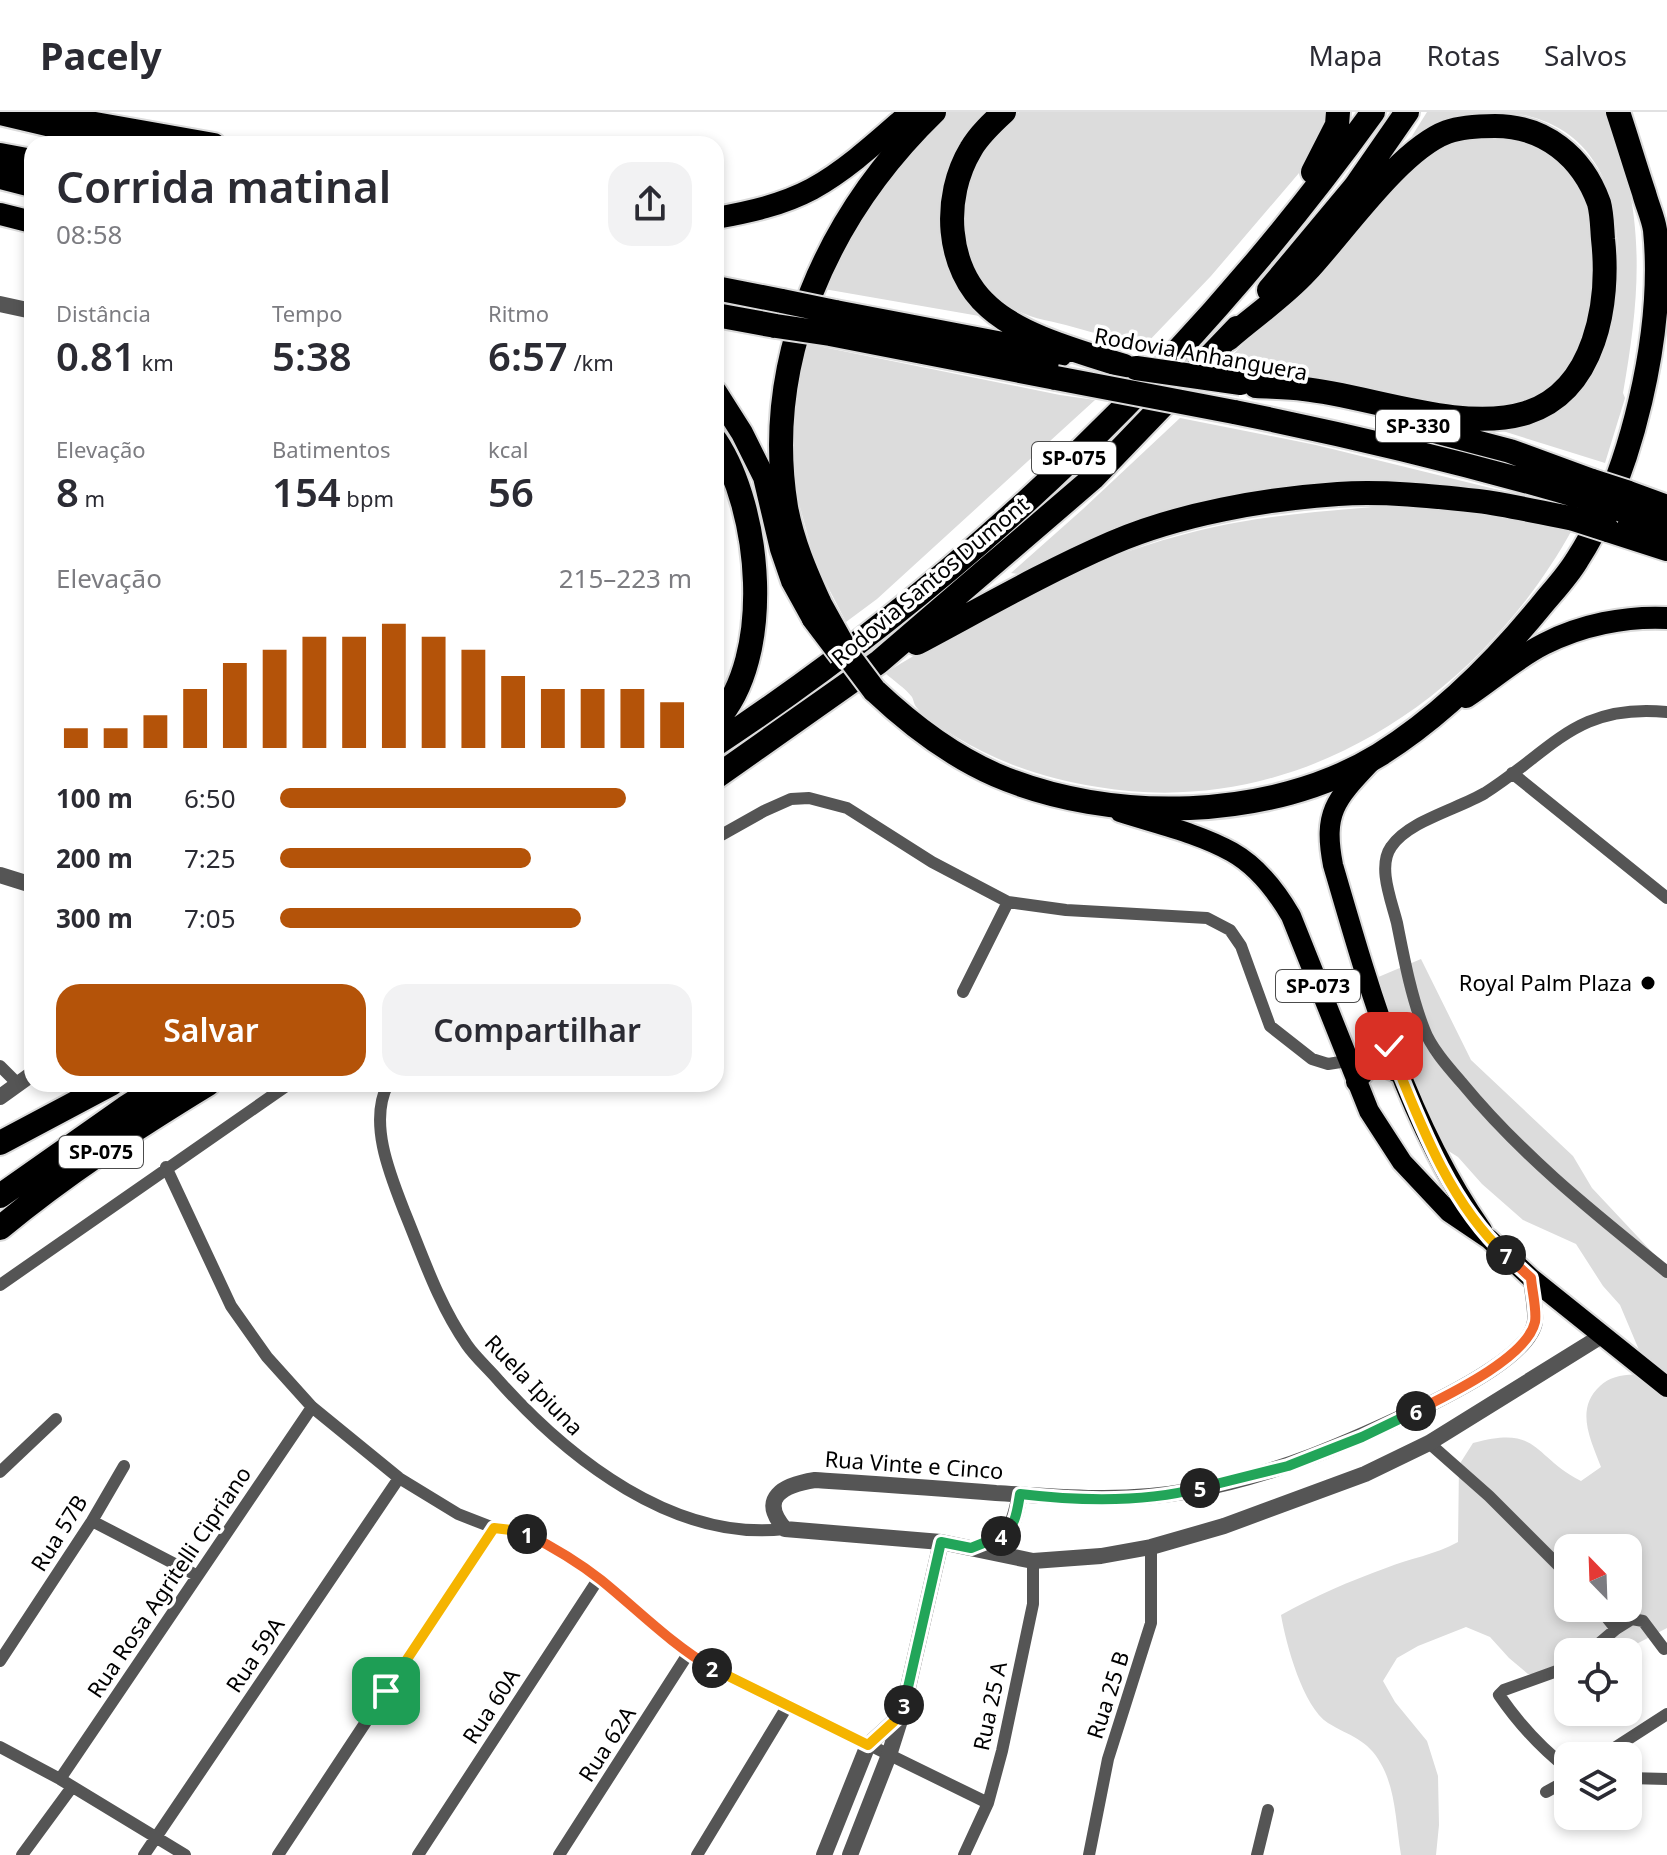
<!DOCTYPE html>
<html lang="pt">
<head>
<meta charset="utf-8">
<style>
	body { margin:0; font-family:"Noto Sans",sans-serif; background:#f2f2f3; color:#2b2b33; height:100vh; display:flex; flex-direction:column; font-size:30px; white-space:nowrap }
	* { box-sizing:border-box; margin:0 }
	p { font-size:26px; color:#7c7c81 }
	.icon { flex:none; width:44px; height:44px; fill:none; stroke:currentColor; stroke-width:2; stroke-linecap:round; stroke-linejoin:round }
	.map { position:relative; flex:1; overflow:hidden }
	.sheet { position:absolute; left:24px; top:24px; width:700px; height:956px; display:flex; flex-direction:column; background:#fff; border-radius:24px; box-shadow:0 4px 12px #0003 }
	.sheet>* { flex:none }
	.needle { width:52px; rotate:337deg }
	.tools { position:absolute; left:1554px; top:1422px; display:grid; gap:16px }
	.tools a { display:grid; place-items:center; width:88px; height:88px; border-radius:16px; background:#fff; box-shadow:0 4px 12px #0003; font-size:40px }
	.pin { position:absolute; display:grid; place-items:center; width:68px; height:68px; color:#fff; margin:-34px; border-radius:16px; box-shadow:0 4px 12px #0006 }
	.km { position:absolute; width:40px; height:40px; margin:-20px; border-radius:50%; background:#222; color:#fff; font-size:22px; line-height:40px; text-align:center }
	.round { display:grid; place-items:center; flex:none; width:84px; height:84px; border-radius:24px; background:#f2f2f3 }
	.summary { display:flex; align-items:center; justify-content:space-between; height:136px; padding:0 32px }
	h1 { font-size:44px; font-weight:600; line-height:60px }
	.figures { display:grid; grid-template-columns:repeat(3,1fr); gap:12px; height:136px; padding:8px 32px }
	.figures div { display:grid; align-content:center }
	.figures b { font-size:40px; font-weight:600 }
	.figures small { font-size:22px; font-weight:400 }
	.figures p { font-size:22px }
	.chart { height:224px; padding:16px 32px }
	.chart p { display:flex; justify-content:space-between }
	.chart svg { width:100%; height:144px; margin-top:8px; stroke:#b45309; stroke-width:6 }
	.button { display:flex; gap:16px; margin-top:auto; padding:16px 32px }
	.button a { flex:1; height:92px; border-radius:24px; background:#b45309; color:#fff; font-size:32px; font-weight:600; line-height:92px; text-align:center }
	.button a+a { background:#f2f2f3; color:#2b2b33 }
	ul { padding:0 32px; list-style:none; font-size:26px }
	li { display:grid; grid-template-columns:128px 96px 1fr; align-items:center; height:60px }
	li i { height:20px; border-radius:10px; background:#b45309 }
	header { display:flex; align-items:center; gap:48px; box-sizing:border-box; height:112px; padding:0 40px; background:#fff; border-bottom:2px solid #e1e1e2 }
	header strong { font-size:38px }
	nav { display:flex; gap:44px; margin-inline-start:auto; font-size:28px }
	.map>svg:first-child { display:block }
	.green { fill:#dcdcdc; fill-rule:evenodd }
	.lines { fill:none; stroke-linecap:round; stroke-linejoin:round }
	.primary-casing { stroke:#dbdbdb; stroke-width:24 }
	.trunk-casing { stroke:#dbdbdb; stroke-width:26 }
	.motorway-casing { stroke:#dbdbdb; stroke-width:28 }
	.minor { stroke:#555; stroke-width:12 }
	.tertiary { stroke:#555; stroke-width:16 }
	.primary { stroke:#000; stroke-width:20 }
	.trunk { stroke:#000; stroke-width:22 }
	.motorway { stroke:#000; stroke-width:24 }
	.trunk-bridge-casing { stroke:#dbdbdb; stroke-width:26; stroke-linecap:butt }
	.motorway-bridge-casing { stroke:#dbdbdb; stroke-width:28; stroke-linecap:butt }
	.trunk-bridge { stroke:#000; stroke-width:22 }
	.motorway-bridge { stroke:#000; stroke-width:24 }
	.split-1-casing { stroke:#fff; stroke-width:16 }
	.split-2-casing { stroke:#fff; stroke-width:16 }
	.split-3-casing { stroke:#fff; stroke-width:16 }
	.split-4-casing { stroke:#fff; stroke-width:16 }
	.split-5-casing { stroke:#fff; stroke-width:16 }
	.split-6-casing { stroke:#fff; stroke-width:16 }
	.split-7-casing { stroke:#fff; stroke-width:16 }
	.split-8-casing { stroke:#fff; stroke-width:16 }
	.split-1 { stroke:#f5b400; stroke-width:10 }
	.split-2 { stroke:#f0652b; stroke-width:10 }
	.split-3 { stroke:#f5b400; stroke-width:10 }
	.split-4 { stroke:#22a559; stroke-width:10 }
	.split-5 { stroke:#22a559; stroke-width:10 }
	.split-6 { stroke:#22a559; stroke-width:10 }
	.split-7 { stroke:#f0652b; stroke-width:10 }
	.split-8 { stroke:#f5b400; stroke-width:10 }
	.poi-dot { fill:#000; stroke:#fff; stroke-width:3 }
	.labels { text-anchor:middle; stroke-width:7; stroke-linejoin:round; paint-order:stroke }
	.shield { fill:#fff; stroke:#4c4c4c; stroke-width:2 }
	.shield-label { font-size:20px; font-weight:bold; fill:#000 }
	.street-label { font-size:22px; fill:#000; stroke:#fff }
	.poi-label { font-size:22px; fill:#000; stroke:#fff; text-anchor:end }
</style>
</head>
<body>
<header>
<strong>Pacely</strong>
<nav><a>Mapa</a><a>Rotas</a><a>Salvos</a></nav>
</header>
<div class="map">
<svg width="1667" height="1743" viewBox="0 0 1667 1743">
	<rect width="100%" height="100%" fill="#fff"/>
	<!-- green -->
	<path class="green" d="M948,0H995L944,86L985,205L824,177C855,111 896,51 948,0Z
		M1019,0H1331L1320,29L1299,61L1211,164L1145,233C1120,228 1097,222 1073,215C1053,209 1033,208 1014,197C983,180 954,129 961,92C964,78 971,59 978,46C987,29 1005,12 1019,0Z
		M1427,0H1606C1613,21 1622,43 1627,65C1644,141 1636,206 1623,281L1625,286L1605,351L1490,315C1517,300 1543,285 1570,270C1577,265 1590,261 1596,254C1610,235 1615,201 1617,178C1623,103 1609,22 1524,3C1495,0 1466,1 1440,11C1430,15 1422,22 1412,24Z
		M1525,22L1583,66L1600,146L1581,242L1547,280L1526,290L1491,297L1443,293L1226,250L1412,55L1446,29Z
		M803,231L1060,283L1095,288L877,487L846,510L815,450L794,373L791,293Z
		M1180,306L1316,333L1519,383L1515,386L1472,376L1426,371L1372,372L1062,441L1019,462L1011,461L1083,397Z
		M1384,394H1434L1573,416C1480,586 1297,709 1098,675C1047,667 1001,652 956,625C945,618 925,607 917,596C914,593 914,589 912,585C905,576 894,569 885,561C988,498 1095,441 1214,415C1269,403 1327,399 1384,394Z
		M1421,847L1471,948L1573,1044L1592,1076L1667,1156V1516L1621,1540H1568V1560L1558,1563L1528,1562L1509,1546L1490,1525L1466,1515L1418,1534L1397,1546L1383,1569L1395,1590L1427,1629L1438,1664L1439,1713L1436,1743H1401C1396,1713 1396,1678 1381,1652C1368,1627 1349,1624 1328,1611C1303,1595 1286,1532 1281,1503C1315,1484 1350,1469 1386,1456C1411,1446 1434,1443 1458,1430L1459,1353L1473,1331C1540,1313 1531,1343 1581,1369L1601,1355C1590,1326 1575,1297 1600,1274C1610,1264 1628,1261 1642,1263L1639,1238L1620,1193L1603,1174L1576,1132L1523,1108L1482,1072L1458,1045L1436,1031L1383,941L1364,887L1376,866ZM1568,1436H1628V1496H1568Z"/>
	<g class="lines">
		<!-- primary casing -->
		<g class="primary-casing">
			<path id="primary" d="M1370,651C1335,688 1323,701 1333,753C1370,880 1406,1008 1482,1118
				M1120,700C1157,712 1198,721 1232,740C1257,754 1277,780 1291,804L1369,999L1402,1050L1449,1100L1489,1127L1531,1166L1667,1275
				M1356,970L1371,953L1383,954L1401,962"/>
		</g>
		<!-- trunk casing -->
		<g class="trunk-casing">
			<path id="trunk" d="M38,1L214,32
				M0,102L32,110
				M716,106C749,100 782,93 812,77C848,57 880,27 911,0
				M716,280L742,321L764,365L781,437L792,469L813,507
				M1466,585C1492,568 1516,546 1544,532C1581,513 1625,504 1667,506"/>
		</g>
		<!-- motorway casing -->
		<g class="motorway-casing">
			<path id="motorway" d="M1004,0C992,11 979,23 971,37C942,85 945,156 989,195C1022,225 1082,240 1124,254
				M0,1L132,32
				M0,43L32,49
				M1313,60L1337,13L1338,0
				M0,65L32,73
				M716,176L782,189
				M1269,178L1355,75L1407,0
				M835,200L1060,243
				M716,203L776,214
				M830,222L1056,266
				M1228,227C1253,205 1283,185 1306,160C1342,122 1399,38 1447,20C1461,15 1479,14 1495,14C1544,14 1582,44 1599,91C1602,102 1602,115 1603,127C1610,190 1596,279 1526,301C1461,321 1370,284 1304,277C1289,275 1272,275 1256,274
				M1234,300C1353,324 1469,352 1585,386
				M1396,309L1510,339L1592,369
				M716,329C761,397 775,545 716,609
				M1626,380L1667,395
				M1622,398L1667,415
				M1608,418L1667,437
				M820,492C806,461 792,429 786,395C762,246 829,102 934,0
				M917,531C981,497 1045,460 1112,431C1179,402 1265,387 1338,382C1383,379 1433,384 1478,389C1510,393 1542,401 1574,407
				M874,578C910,612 950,643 996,663C1110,712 1271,709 1379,643C1443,603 1498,547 1545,489C1556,476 1568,463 1577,448C1632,363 1665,219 1655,118C1653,105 1647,93 1644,81C1635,54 1627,27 1618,0
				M716,632C970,464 1195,247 1373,0
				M716,665L879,550L1093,366L1237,216
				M0,1031L111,972
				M0,1084L125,996L163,972
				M0,1116C65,1062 136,1016 208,972"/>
		</g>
		<!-- minor -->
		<path class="minor" d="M1667,600C1576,591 1553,638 1485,681C1458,697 1408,709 1391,735C1377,755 1392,790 1397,811C1404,846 1411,884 1424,917C1431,936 1449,956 1462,971C1522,1044 1594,1101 1667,1160
			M1512,661L1667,786
			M716,726L764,699L791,687L809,686L847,696L932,750L1008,790L1066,798L1207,806L1230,818L1241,834L1270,914L1312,947L1328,952L1347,949
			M963,880L1008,790
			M0,954L17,971
			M388,972C368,1010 390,1063 405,1101C423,1145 439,1193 467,1233C476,1246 489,1257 499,1269C569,1347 674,1430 785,1417
			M166,1055L231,1194L267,1245L312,1295L399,1366L458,1402L494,1416L520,1419L570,1446L599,1466L688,1542L720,1560L988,1691
			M0,1173L289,972
			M1429,1331L1489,1384L1568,1463
			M0,1360L56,1307
			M92,1409L196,1463
			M1599,1496L1616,1517
			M1589,1540L1616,1517L1632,1507L1643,1509L1664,1537
			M0,1549L92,1409L124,1354
			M1568,1555L1504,1578L1499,1583C1519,1612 1541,1636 1568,1657
			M0,1635L60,1667L185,1743
			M1602,1644L1667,1602
			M1628,1666L1667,1667
			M60,1667L312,1295
			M1546,1680L1568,1668
			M22,1743L72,1675
			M144,1743L399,1366
			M278,1743L494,1416
			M418,1743L599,1466
			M559,1743L688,1542
			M697,1743L788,1593
			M964,1743L988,1691L1002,1639L1033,1492V1449
			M1089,1743L1108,1647L1151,1511V1435
			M1257,1743L1268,1698"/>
		<!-- tertiary -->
		<path class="tertiary" d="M0,192L32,199
			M0,763L32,773
			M0,985L32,962
			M1531,1166C1532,1180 1536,1196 1535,1209C1531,1242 1456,1279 1428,1293C1351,1330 1274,1364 1189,1379C1123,1391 1063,1385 996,1381C936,1376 875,1372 815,1368C783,1373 758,1386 785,1417L941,1430L1033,1449L1101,1444L1151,1435L1224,1414L1365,1362L1429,1331L1603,1223
			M973,1436C1010,1421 1012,1423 1020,1382
			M824,1743L868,1633L901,1603
			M850,1743L889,1643L902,1602L941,1430"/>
		<!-- primary -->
		<use href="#primary" class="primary"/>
		<!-- trunk -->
		<use href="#trunk" class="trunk"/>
		<!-- motorway -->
		<use href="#motorway" class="motorway"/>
		<!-- trunk-bridge casing -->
		<g class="trunk-bridge-casing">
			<path id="trunk-bridge" d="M813,507L841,544"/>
		</g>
		<!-- motorway-bridge casing -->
		<g class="motorway-bridge-casing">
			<path id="motorway-bridge" d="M782,189L835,200
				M776,214L830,222
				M1136,256L1241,271
				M1056,266L1234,300
				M1592,369L1626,380
				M1585,386L1622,398
				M1574,407L1608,418
				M820,492L850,546L874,578"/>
		</g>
		<!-- trunk-bridge -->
		<use href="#trunk-bridge" class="trunk-bridge"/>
		<!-- motorway-bridge -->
		<use href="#motorway-bridge" class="motorway-bridge"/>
	</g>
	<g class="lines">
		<!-- split-1 casing -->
		<g class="split-1-casing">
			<path id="split-1" d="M386,1579L494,1416L520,1419L527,1422"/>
		</g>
		<!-- split-2 casing -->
		<g class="split-2-casing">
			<path id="split-2" d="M527,1422C553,1435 578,1450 601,1468C638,1498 671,1532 712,1556"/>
		</g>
		<!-- split-3 casing -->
		<g class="split-3-casing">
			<path id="split-3" d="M712,1556L868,1633L902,1602L904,1593"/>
		</g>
		<!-- split-4 casing -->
		<g class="split-4-casing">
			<path id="split-4" d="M904,1593L941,1430L971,1436L1001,1424"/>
		</g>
		<!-- split-5 casing -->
		<g class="split-5-casing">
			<path id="split-5" d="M1001,1424C1016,1414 1017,1400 1020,1382C1079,1389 1143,1391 1200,1376"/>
		</g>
		<!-- split-6 casing -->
		<g class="split-6-casing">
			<path id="split-6" d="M1200,1376L1288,1354L1362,1325L1416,1299"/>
		</g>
		<!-- split-7 casing -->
		<g class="split-7-casing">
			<path id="split-7" d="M1416,1299C1446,1284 1527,1246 1535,1210C1537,1198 1532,1179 1531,1166L1506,1143"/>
		</g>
		<!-- split-8 casing -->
		<g class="split-8-casing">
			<path id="split-8" d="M1389,934C1418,1006 1448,1090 1506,1143"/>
		</g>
		<!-- split-1 -->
		<use href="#split-1" class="split-1"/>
		<!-- split-2 -->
		<use href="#split-2" class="split-2"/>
		<!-- split-3 -->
		<use href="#split-3" class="split-3"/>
		<!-- split-4 -->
		<use href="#split-4" class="split-4"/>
		<!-- split-5 -->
		<use href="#split-5" class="split-5"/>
		<!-- split-6 -->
		<use href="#split-6" class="split-6"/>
		<!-- split-7 -->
		<use href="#split-7" class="split-7"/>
		<!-- split-8 -->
		<use href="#split-8" class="split-8"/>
	</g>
	<!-- markers -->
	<circle class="poi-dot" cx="1648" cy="871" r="8"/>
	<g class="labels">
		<!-- shield labels -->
		<g class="shield">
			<rect x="1376" y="298" width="84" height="32" rx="6"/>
			<rect x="1032" y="330" width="84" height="32" rx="6"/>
			<rect x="1276" y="858" width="84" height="32" rx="6"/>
			<rect x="59" y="1024" width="84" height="32" rx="6"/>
		</g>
		<g class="shield-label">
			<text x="1418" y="321">SP-330</text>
			<text x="1074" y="353">SP-075</text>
			<text x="1318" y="881">SP-073</text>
			<text x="101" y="1047">SP-075</text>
		</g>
		<!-- street labels -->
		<g class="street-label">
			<text transform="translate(1201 242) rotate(10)" y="8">Rodovia Anhanguera</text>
			<text transform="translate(930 469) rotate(-40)" y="8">Rodovia Santos Dumont</text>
			<text transform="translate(534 1273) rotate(46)" y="8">Ruela Ipiuna</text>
			<text transform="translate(914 1353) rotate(4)" y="8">Rua Vinte e Cinco</text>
			<text transform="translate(59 1421) rotate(-58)" y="8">Rua 57B</text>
			<text transform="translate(169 1470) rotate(-56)" y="8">Rua Rosa Agritelli Cipriano</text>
			<text transform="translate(255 1543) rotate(-56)" y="8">Rua 59A</text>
			<text transform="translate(1108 1583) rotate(-72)" y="8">Rua 25 B</text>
			<text transform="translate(491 1594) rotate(-57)" y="8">Rua 60A</text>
			<text transform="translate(990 1594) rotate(-78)" y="8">Rua 25 A</text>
			<text transform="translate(607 1632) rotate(-57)" y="8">Rua 62A</text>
		</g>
		<!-- poi labels -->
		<g class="poi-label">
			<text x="1632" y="879">Royal Palm Plaza</text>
		</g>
	</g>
</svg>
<div class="tools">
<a><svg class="needle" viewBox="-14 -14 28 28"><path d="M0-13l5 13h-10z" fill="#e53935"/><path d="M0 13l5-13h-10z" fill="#7c7c81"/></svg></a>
<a><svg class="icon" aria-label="locate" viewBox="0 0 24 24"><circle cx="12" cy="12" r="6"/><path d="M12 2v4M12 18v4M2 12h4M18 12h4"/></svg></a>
<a><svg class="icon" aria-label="layers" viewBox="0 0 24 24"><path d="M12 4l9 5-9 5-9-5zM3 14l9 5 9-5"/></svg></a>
</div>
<div class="pin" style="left:386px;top:1579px;background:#1e9e55"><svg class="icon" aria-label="arrive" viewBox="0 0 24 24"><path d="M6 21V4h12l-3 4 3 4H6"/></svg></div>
<div class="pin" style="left:1389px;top:934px;background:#d93025"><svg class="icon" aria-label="check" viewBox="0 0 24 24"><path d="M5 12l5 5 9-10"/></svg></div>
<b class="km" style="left:527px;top:1422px">1</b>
<b class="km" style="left:712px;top:1556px">2</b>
<b class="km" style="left:904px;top:1593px">3</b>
<b class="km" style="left:1001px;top:1424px">4</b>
<b class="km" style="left:1200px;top:1376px">5</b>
<b class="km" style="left:1416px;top:1299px">6</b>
<b class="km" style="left:1506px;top:1143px">7</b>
<section class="sheet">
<div class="summary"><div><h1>Corrida matinal</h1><p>08:58</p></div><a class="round"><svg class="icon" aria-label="share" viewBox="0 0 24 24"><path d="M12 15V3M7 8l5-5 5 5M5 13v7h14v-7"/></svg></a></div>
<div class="figures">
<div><p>Distância</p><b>0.81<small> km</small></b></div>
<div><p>Tempo</p><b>5:38</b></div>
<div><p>Ritmo</p><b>6:57<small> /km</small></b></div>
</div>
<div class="figures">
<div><p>Elevação</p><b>8<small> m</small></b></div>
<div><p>Batimentos</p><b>154<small> bpm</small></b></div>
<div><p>kcal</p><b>56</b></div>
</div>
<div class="chart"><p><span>Elevação</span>215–223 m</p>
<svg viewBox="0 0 160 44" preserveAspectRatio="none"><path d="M5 44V38M15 44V38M25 44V34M35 44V26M45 44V18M55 44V14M65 44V10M75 44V10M85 44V6M95 44V10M105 44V14M115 44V22M125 44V26M135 44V26M145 44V26M155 44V30"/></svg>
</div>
<ul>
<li><b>100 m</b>6:50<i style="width:84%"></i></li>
<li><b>200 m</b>7:25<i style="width:61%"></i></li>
<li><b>300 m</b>7:05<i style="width:73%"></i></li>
</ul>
<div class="button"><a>Salvar</a><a>Compartilhar</a></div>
</section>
</div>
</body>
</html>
